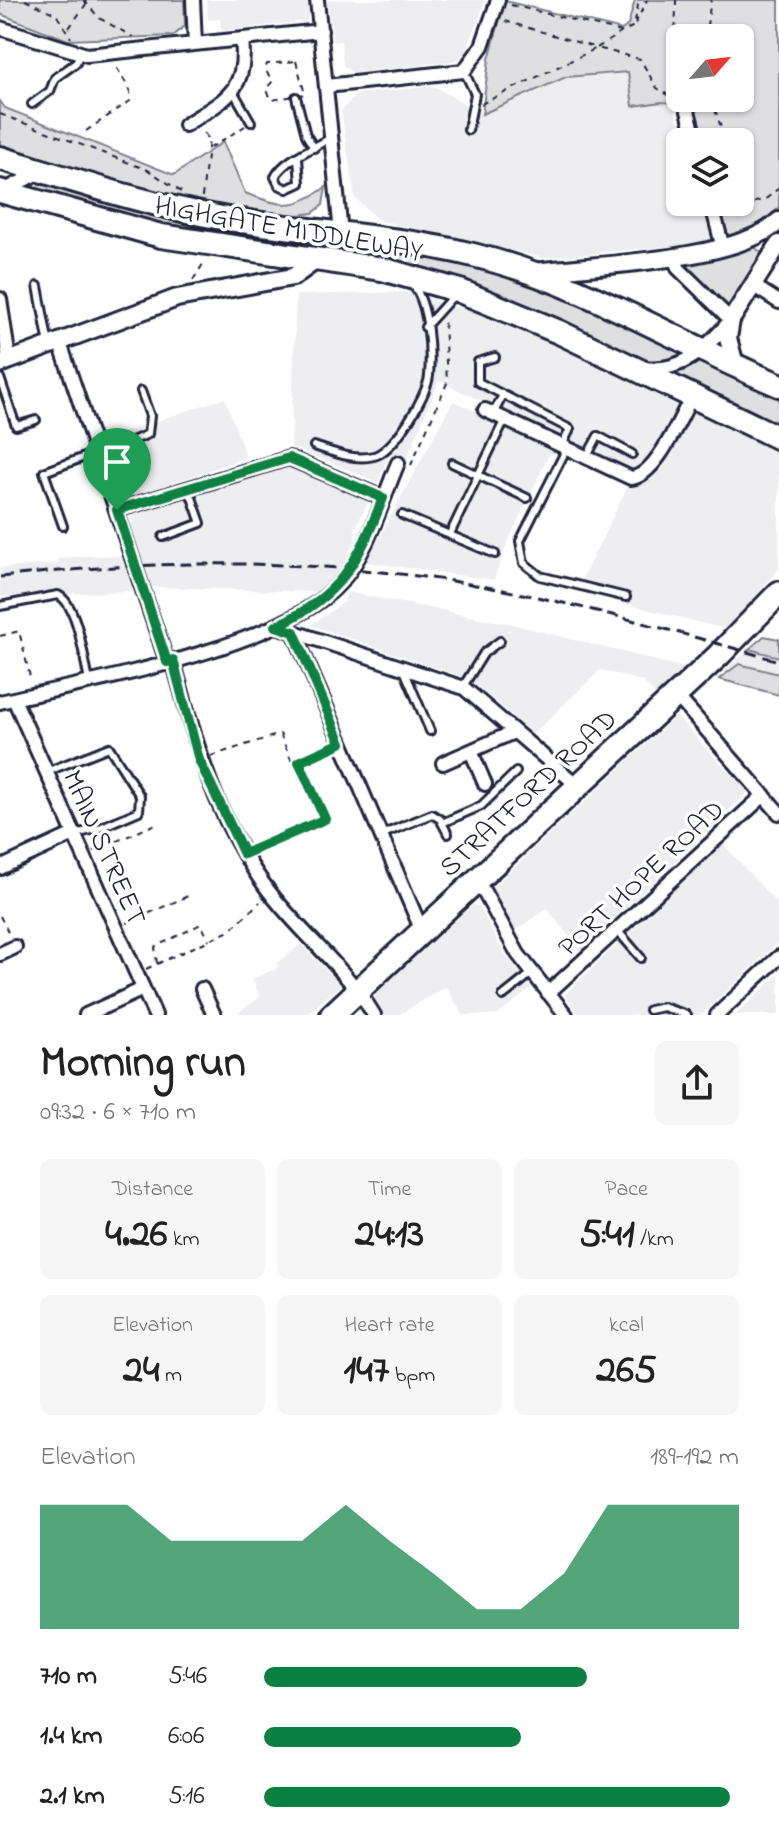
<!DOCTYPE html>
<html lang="en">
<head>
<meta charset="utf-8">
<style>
	body { margin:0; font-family:"Indie Flower",sans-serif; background:#f6f6f6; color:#222; height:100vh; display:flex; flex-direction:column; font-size:30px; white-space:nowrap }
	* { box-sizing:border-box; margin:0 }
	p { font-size:26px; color:#767676 }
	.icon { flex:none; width:44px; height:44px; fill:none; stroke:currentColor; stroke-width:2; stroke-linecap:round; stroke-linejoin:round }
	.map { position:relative; height:1015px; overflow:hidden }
	.side { display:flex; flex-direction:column; background:#fff; flex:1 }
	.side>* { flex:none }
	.needle { width:52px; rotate:62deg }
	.buttons { position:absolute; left:666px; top:24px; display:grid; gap:16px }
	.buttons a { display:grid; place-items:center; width:88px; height:88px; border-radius:12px; background:#fff; box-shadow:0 2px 6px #0004; font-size:40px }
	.pin { position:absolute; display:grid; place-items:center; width:68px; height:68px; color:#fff; margin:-82px -34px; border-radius:50% 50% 50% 0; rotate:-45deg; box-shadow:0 0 8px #0007 }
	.pin .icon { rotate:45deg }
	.round { display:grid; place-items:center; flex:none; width:84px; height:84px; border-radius:12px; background:#f6f6f6 }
	.summary { display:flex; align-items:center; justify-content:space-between; height:136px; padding:0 40px }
	h1 { font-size:44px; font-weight:700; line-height:60px }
	.figures { display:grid; grid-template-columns:repeat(3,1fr); gap:12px; height:136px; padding:8px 40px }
	.figures div { display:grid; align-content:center; border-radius:12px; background:#f6f6f6; text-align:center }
	.figures b { font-size:40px; font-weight:700 }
	.figures small { font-size:22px; font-weight:400 }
	.figures p { font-size:22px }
	.chart { height:224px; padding:16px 40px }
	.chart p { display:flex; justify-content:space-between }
	.chart svg { width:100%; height:144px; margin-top:8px; fill:#0b8043; opacity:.7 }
	ul { padding:0 40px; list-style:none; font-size:26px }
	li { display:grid; grid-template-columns:128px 96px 1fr; align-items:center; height:60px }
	li i { height:20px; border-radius:10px; background:#0b8043 }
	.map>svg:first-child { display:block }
	.built { fill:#eeeef1 }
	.green { fill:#dfdfe2; stroke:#80808e; stroke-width:2; fill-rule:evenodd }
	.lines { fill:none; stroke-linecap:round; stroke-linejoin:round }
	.lane-casing { stroke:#22223b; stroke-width:12 }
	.street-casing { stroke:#22223b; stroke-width:18 }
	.secondary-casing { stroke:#22223b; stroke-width:22 }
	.highway-casing { stroke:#22223b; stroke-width:28 }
	.path { stroke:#22223b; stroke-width:2; stroke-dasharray:6 6; stroke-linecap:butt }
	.lane { stroke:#fff; stroke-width:6 }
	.street { stroke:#fff; stroke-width:12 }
	.secondary { stroke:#fff; stroke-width:16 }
	.highway { stroke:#fff; stroke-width:22 }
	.rail { stroke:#22223b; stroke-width:3; stroke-dasharray:12 6; stroke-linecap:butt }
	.route-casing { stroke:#fff; stroke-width:16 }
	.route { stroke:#0b8043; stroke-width:10 }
	.labels { text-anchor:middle; stroke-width:7; stroke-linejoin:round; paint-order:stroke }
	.street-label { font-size:28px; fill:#22223b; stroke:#fff }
</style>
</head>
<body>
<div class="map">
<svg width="779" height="1015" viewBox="0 0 779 1015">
	<rect width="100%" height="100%" fill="#fff"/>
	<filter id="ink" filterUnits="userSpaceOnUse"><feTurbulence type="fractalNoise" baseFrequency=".0125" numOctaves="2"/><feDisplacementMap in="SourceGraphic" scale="16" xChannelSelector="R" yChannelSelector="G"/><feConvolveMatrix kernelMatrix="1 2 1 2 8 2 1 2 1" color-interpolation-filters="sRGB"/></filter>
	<g filter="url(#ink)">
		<!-- built -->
		<path class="built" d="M206,0H311L312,8L306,21L222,31L220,19L208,20Z
			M327,0H486L464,57L453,61L353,73L343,65L341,41L333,42Z
			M628,72L662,102L674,106L684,142H680V202H701L713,242L544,258L378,220L355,198L341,111L357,94L434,86L482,114L566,77Z
			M408,292L450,306L495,315L779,451V568L728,630L576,591L635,472L439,381L406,461L390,454L378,482L291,447L296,295Z
			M225,398L246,457L124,500L103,439Z
			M453,401L553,446L506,546L494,580L366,562Z
			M290,463L369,500L355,529V541L335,580L320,592L152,587L131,526L137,510Z
			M85,556H122L133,591L0,597V568L58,564L57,559Z
			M347,592L511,624L689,669L657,696L642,681L600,670L533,734L469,679L311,625L344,602Z
			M764,636L779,639V696L716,679Z
			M676,716L748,792L580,951L547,908L515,931L491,889Z
			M723,844L779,906V942L701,1015H580L564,995Z
			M473,905L479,906L503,951L531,988L498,1015H463L446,987L398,1015H383L373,997L376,993Z
			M301,944L340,985L307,1015H235L260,997L252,979L278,968L277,963Z
			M779,974V1015H735L752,1000Z"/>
		<!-- green -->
		<path class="green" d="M0,0H184L185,26L173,36L68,40L0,14Z
			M635,0H779V208L752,230L724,239L715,202H740V142H700L691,105L662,102L633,106L628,72L566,77L482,114L489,59L505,1L622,30L628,25ZM680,38H740V98H680Z
			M0,101L5,108L174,175L223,142L245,193C281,206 293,211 326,187L323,205L313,213L299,215L194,205L0,151Z
			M32,180L482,263L560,289L695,354L673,361L638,362L480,292L191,237L17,189Z
			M753,246L766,256L730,313L683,269L682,262Z
			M703,357L779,392V433L657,374L690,365Z
			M764,636L779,639V657L749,649Z
			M739,664L779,674V695L719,679Z"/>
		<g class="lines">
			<!-- lane casing -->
			<g class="lane-casing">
				<path id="lane" d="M464,71L475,94L468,130
					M233,91L251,122
					M296,97L306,135L314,148
					M32,104L50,91L55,78L76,63L80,53
					M298,158L300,183L287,189L279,185L275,177C284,159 315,148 332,137
					M38,286L49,345
					M425,327L454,295
					M495,357L478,362V382L570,429L562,446
					M0,378L16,426L36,420
					M493,414L503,395
					M314,446C333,452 353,461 374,456C394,451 427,396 429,376C431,351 429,305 413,285
					M567,448L520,541L524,563L540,576L626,597
					M99,456L148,434L150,416L141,391
					M586,458L598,436L632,454
					M452,463L527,498
					M402,515L495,554
					M63,526L44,472L98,452
					M450,534L505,419
					M163,537L201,523L189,489
					M0,606L58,595C78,604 84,660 89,681
					M404,670L430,731
					M462,688L484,653L500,641
					M46,772L109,747L140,796L139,811L97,829L74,834
					M442,823L481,806L516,772
					M381,835L432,814L440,819L448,834
					M617,930L641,958
					M503,996L532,973
					M649,1010L663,1007L687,1015"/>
			</g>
			<!-- street casing -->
			<g class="street-casing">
				<path id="street" d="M193,0L195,44
					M317,0L341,233
					M0,28L87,55L321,31
					M326,86L464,71L482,46L498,0
					M687,107L696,142
					M185,125C226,99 248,91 242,39
					M3,191L40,172
					M711,202L723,248
					M754,286L779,302
					M0,299L9,360
					M59,340L167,662
					M643,368C685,373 705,348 731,320L678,268L675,256
					M485,410L631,478C656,476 679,420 691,398
					M117,510L289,458L383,498
					M276,626L464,688L578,786
					M294,632L422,931
					M173,660C195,742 216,821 268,890C301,934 346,968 374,1015
					M676,695L779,813
					M14,699L155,1015
					M0,702C87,682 282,648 340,583C369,551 381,502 398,463
					M471,751L485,784
					M443,763L514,732
					M0,868L74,834
					M478,881L518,954L566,1015
					M0,954L15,947
					M202,989L214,1015
					M548,993L764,795
					M86,1015L143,989
					M717,1015L779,957"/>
			</g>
			<!-- secondary casing -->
			<g class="secondary-casing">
				<path id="secondary" d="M535,272C593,265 739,261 779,221
					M0,364L177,298L293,277L319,258
					M735,365L728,338L731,320L779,244"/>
			</g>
			<!-- highway casing -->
			<g class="highway-casing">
				<path id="highway" d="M0,158C73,180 147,205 222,218C305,232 391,235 473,255C583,282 676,342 779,385
					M0,191L161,236L382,269L460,291L559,332L779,438
					M332,1015L718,656L779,593"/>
			</g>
			<!-- path -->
			<path class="path" d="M25,0L56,14L71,38
				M84,0L99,18L133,37
				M676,0L675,63L680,81
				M511,5L622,32L634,26L639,0
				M505,21L597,48L622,32
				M635,24L647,0
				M69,28L89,0
				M705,38L711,0
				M296,61L305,94L272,100L266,89L273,81L265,70L267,64Z
				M711,98L726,142
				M481,104L597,48L640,59L657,88L679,102
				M0,114L148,170L183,193
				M86,131L130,101V90L115,65
				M210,148L245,126
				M202,197L209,140L202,130
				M732,202L742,207L767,198L779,188
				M193,280L205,261
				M411,465L447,383L444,320
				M0,636L19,631L31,681
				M211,756L280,734L293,764L297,762
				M300,761L330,748
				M255,849L325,819L299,762
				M94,851L156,824
				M0,916L11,938
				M127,923L188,896
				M157,963L155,947L201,924L209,940
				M146,969L229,931L260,902"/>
			<!-- lane -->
			<use href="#lane" class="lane"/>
			<!-- street -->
			<use href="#street" class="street"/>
			<!-- secondary -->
			<use href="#secondary" class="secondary"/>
			<!-- highway -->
			<use href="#highway" class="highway"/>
			<!-- rail -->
			<path class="rail" d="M0,577C140,561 285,558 424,577C545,593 662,628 779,661"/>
		</g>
	</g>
	<g class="lines" filter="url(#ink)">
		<!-- route casing -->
		<g class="route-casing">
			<path id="route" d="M289,458L383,498C358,562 341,596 276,626L294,632L341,743L299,762L325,819L244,854L199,760L173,660L167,662L117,510Z"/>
		</g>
		<!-- route -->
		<use href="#route" class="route"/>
	</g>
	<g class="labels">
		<!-- street labels -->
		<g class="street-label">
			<text transform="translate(289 227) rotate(10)" y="10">HIGHGATE MIDDLEWAY</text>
			<text transform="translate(527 792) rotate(-43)" y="10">STRATFORD ROAD</text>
			<text transform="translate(106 847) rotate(66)" y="10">MAIN STREET</text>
			<text transform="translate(640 877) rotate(-43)" y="10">PORT HOPE ROAD</text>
		</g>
	</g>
</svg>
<div class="buttons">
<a><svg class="needle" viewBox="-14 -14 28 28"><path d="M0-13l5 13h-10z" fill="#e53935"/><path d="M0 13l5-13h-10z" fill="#767676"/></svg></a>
<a><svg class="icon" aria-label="layers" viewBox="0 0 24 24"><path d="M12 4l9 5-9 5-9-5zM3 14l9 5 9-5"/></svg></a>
</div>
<div class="pin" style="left:117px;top:510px;background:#1e9e55"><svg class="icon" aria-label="arrive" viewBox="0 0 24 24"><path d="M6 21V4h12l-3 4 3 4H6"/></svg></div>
</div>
<section class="side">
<div class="summary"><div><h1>Morning run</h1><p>09:32 · 6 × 710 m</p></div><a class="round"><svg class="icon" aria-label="share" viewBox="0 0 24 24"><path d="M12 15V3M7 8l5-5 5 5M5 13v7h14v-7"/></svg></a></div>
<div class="figures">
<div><p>Distance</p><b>4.26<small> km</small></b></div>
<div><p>Time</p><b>24:13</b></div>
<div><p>Pace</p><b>5:41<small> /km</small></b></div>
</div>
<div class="figures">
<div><p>Elevation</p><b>24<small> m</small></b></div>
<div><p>Heart rate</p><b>147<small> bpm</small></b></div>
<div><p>kcal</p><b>265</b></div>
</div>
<div class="chart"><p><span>Elevation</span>189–192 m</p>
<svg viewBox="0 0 160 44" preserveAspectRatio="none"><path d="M0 44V6L10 6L20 6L30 17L40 17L50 17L60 17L70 6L80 17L90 27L100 38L110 38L120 27L130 6L140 6L150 6L160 6V44z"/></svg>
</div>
<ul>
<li><b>710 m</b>5:46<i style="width:68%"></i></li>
<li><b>1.4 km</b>6:06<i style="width:54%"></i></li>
<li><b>2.1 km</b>5:16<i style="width:98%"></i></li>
</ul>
</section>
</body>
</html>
